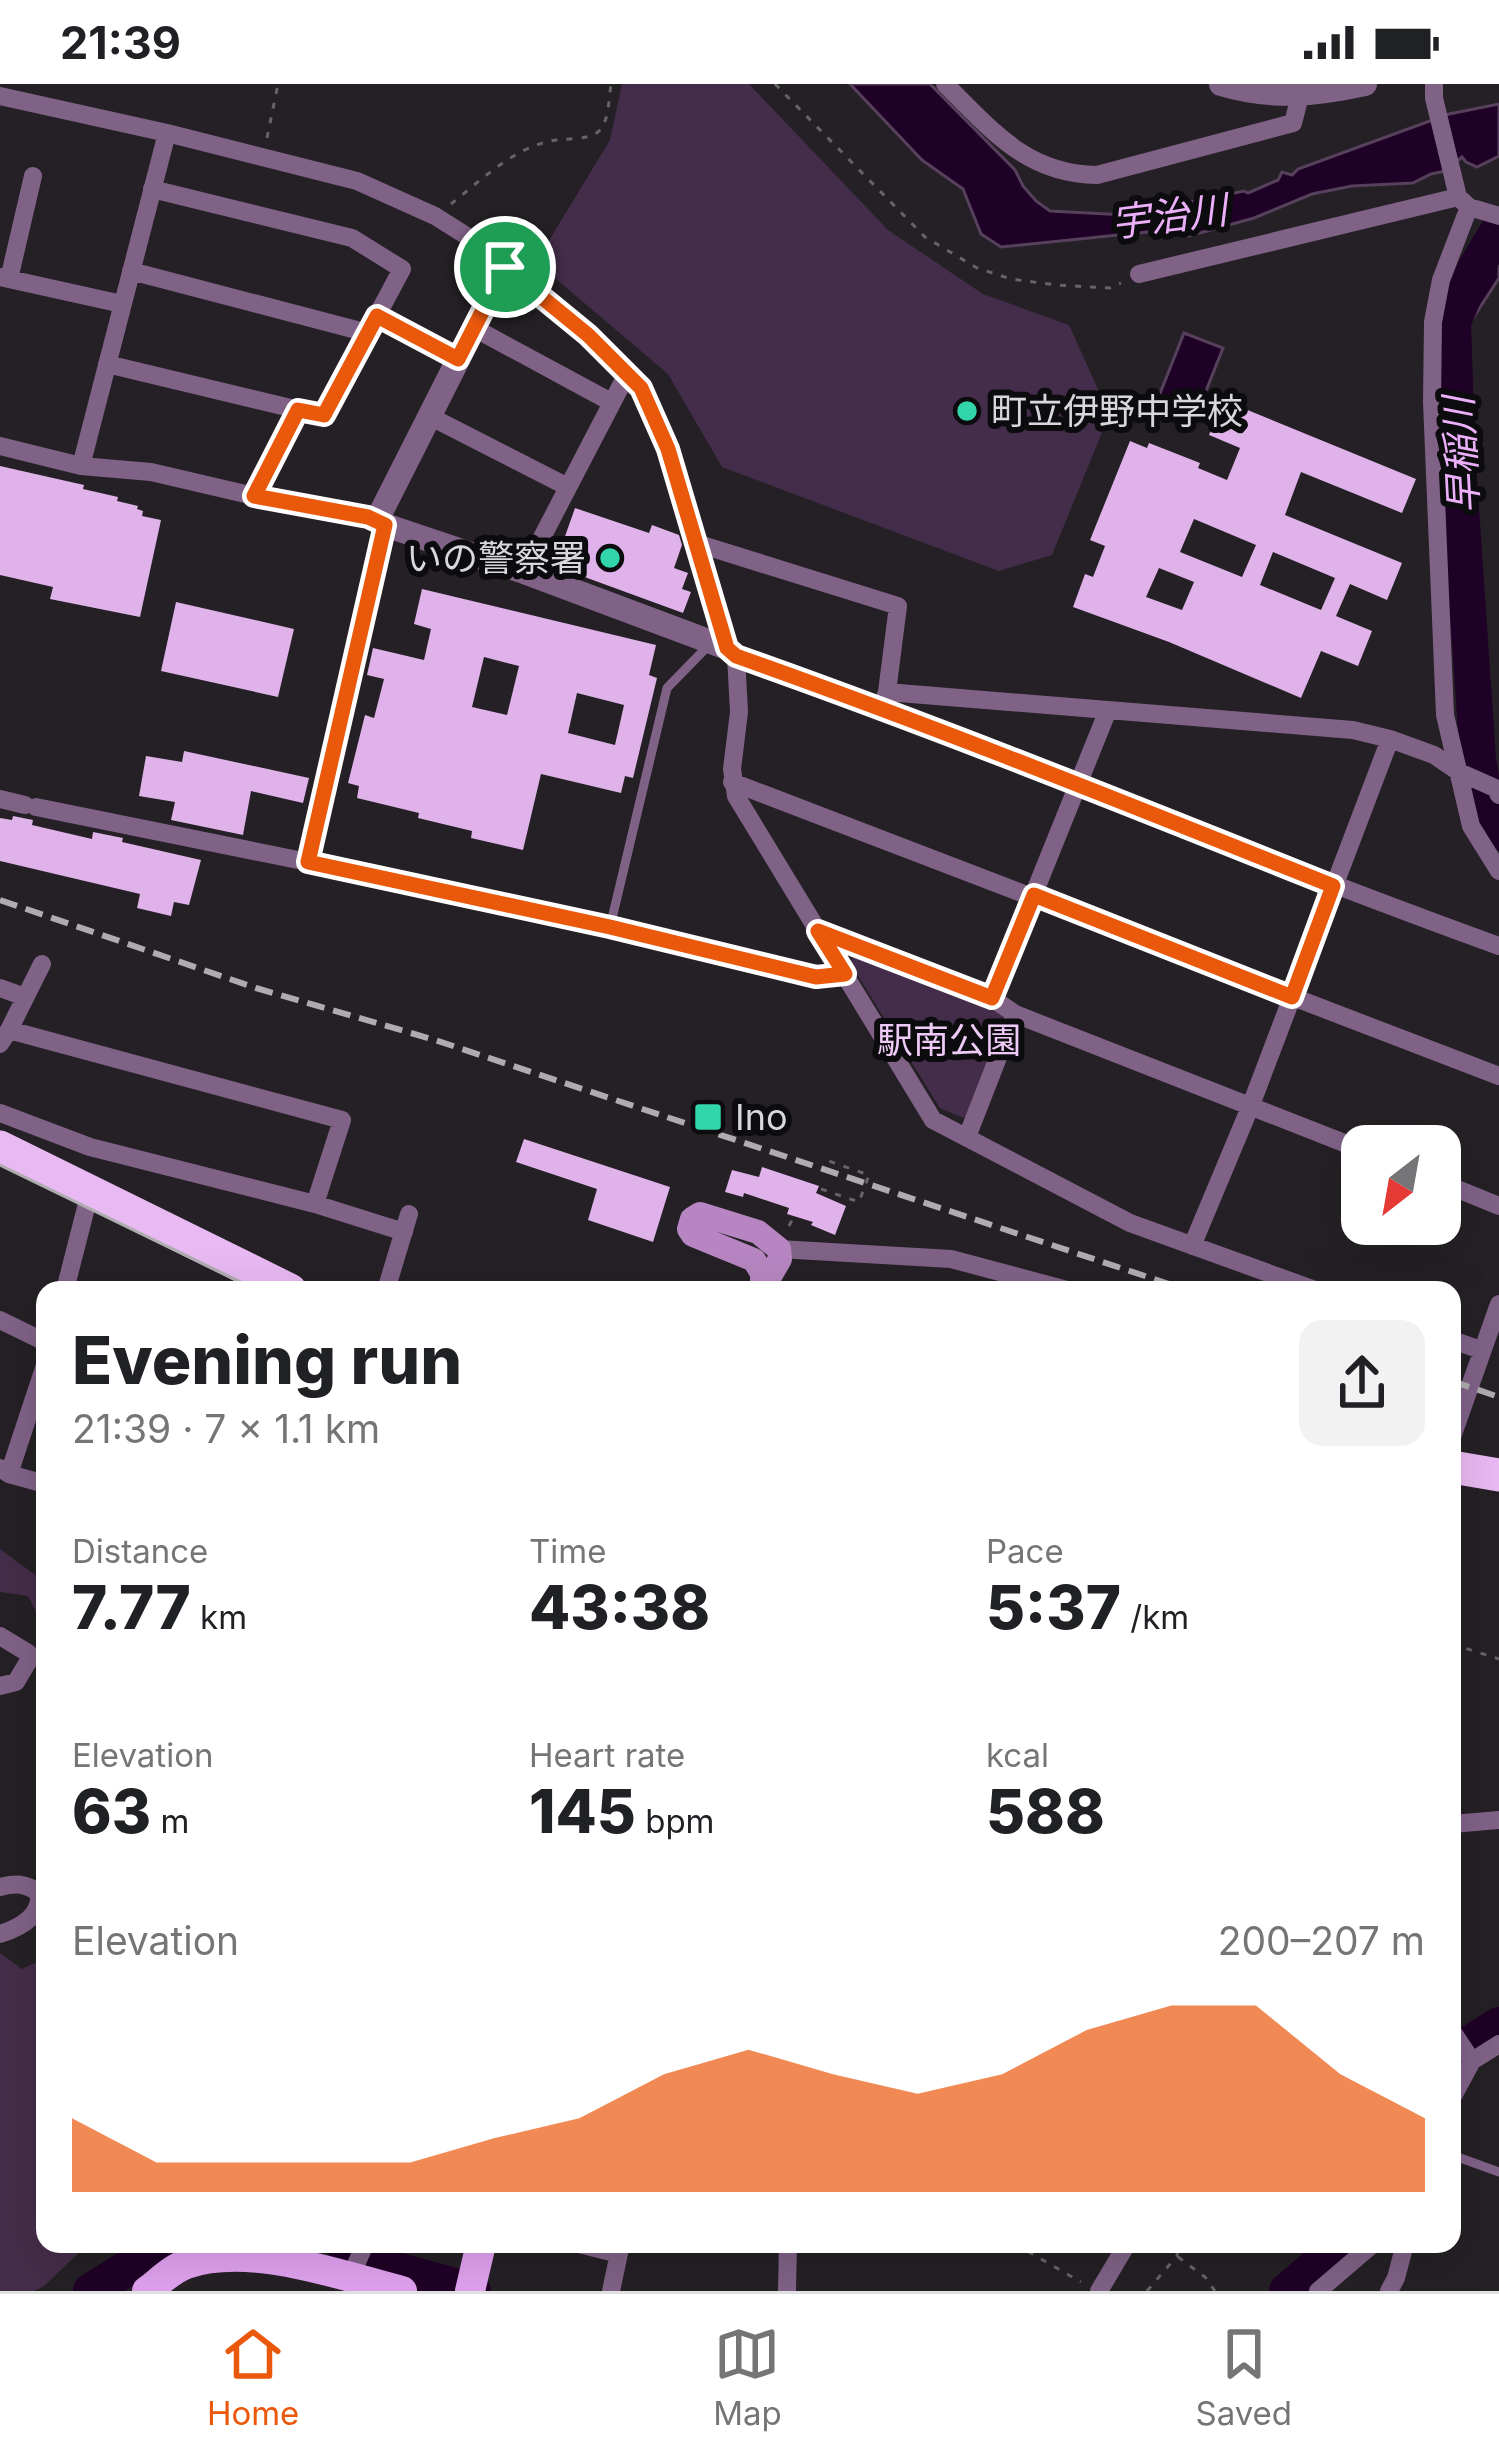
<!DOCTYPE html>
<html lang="en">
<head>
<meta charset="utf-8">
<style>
	body { margin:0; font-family:Inter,"Noto Sans JP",sans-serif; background:#f2f2f2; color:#202124; height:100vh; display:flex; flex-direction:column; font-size:45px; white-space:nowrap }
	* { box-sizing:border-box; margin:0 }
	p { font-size:39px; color:#757577 }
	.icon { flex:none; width:66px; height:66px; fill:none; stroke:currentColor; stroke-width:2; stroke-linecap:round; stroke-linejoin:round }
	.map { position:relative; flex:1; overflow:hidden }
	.details { position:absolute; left:36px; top:1197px; width:1425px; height:972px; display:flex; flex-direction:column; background:#fff; border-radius:24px; box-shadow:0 12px 48px #0002 }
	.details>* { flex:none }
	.needle { width:78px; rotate:211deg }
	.fabs { position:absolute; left:1341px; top:1041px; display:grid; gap:24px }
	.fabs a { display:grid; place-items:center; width:120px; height:120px; border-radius:24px; background:#fff; box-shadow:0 12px 48px #0002; font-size:60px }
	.pin { position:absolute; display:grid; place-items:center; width:102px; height:102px; color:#fff; margin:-51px; border:6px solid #fff; border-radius:50%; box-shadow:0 3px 12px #0007 }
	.round { display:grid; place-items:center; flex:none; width:126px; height:126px; border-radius:24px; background:#f2f2f2 }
	.headline { display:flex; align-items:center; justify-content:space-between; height:204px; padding:0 36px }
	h1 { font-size:66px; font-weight:800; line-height:90px }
	.stats { display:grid; grid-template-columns:repeat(3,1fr); gap:18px; height:204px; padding:12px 36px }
	.stats div { display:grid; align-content:center }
	.stats b { font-size:60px; font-weight:800 }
	.stats small { font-size:33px; font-weight:400 }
	.stats p { font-size:33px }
	.chart { height:336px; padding:24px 36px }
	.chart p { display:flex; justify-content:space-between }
	.chart svg { width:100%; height:216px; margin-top:12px; fill:#ea580c; opacity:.7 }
	.status { display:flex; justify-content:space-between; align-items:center; height:84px; padding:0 60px; background:#fff; direction:ltr }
	.status svg { height:33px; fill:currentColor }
	.tab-bar { display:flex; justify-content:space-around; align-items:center; height:168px; border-top:3px solid #e0e0e0; background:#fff; font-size:33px; color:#757577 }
	.tab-bar a { display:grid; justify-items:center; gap:6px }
	.tab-bar .active { color:#ea580c }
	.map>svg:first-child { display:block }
	.green { fill:#442d4a }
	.water { fill:#1f0026; stroke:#57405c; stroke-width:3 }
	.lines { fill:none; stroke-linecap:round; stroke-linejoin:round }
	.river { stroke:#1f0026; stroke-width:36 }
	.building { fill:#dfb2e9; fill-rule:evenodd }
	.path { stroke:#676468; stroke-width:3; stroke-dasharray:6 9; stroke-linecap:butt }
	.service { stroke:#806287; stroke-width:9 }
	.minor { stroke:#806287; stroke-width:18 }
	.tertiary { stroke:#806287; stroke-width:24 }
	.secondary { stroke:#b786c2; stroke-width:24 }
	.primary { stroke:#e1a2f0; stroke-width:30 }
	.trunk { stroke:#e8b9f2; stroke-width:33 }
	.tram { stroke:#aeacaf; stroke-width:3 }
	.rail { stroke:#aeacaf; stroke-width:6; stroke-dasharray:18 9; stroke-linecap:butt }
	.route-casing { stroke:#fff; stroke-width:24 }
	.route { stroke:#ea580c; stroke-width:15 }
	.poi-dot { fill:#32d4a9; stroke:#0c0b0d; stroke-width:4.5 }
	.labels { text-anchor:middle; stroke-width:12; stroke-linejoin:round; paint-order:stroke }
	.poi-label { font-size:36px; fill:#d9d7da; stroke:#0c0b0d; text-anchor:start }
	.park-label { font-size:36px; fill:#eecaf7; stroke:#0c0b0d }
	.water-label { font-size:39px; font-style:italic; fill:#ecb0fb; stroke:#0c0b0d }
</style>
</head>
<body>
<div class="status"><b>21:39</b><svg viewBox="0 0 49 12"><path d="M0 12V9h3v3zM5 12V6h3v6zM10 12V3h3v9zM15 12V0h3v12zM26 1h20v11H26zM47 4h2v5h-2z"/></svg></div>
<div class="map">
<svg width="1499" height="2207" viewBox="0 0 1499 2207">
	<rect width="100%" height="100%" fill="#242025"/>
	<!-- green -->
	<path class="green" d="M622,0H749L888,146L983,210L1069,241L1101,312L1114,319L1052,471L999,487L722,383L668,290L536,178L610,56Z
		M854,869L1001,928L1004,940L969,1031L963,1034L940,1024L850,879Z
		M0,1465L45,1498V1546L28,1512L0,1508Z
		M0,1869L22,1885L45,1874V2160H88L44,2202L34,2207H0Z"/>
	<!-- water -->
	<path class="water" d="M850,0H930L1015,86L1023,102L1036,117L1050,127L1126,131L1244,107L1248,109L1278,96L1282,88L1292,91L1298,85L1449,30L1499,20V72L1477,83L1466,78L1462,73L1445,87L1431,90L1413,99L1352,102L1312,110L1254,134L1189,152L1157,147L1001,163L981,150L963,105L922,76Z
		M1499,129V194L1460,254L1446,220L1472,166Z
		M1184,249L1223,264L1196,332L1157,317Z"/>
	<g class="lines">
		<!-- river -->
		<path class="river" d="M1499,145L1475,185L1453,238L1457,365L1478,676L1486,723L1499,749
			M1452,1981L1472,1958L1499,1941
			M343,2160L357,2175L473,2207
			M91,2207L166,2160
			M1287,2207L1342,2160"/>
	</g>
	<!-- building -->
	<path class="building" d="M1223,316L1416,395L1402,429L1301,388L1285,431L1402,479L1387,516L1350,500L1336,532L1372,547L1358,582L1321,567L1301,614L1169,558L1073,523L1085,490L1093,493L1105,462L1090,456L1130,357L1147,364L1149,359L1200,379L1198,384L1227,396L1240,364L1209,351ZM1194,435L1256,461L1242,493L1180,468ZM1273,468L1335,494L1321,526L1260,501ZM1159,484L1194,498L1182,526L1146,513Z
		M0,382L84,401L83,405L118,413L117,417L138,422L137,425L143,427L142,432L161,436L140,533L50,515L53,503L0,491Z
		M575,424L649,449L652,441L679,451L682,461L674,484L688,489L682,505L691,508L683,529L549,480L558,456L563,458Z
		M422,505L656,561L649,591L657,594L633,694L625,692L621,709L541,690L523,766L471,754L472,747L418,734L419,729L357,714L359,702L348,699L365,631L374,634L384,595L367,591L373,564L424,576L431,545L414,540ZM484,573L519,582L507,631L472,623ZM577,609L624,621L615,661L568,649Z
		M176,518L294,545L278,613L161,587Z
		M184,667L309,694L303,719L251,707L243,751L171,736L175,718L139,712L146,672L182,678Z
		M13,732L33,736L32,741L92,755L93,748L123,754L122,758L201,776L189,821L174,818L171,832L137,824L140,810L0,777V734L12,736Z
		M524,1055L670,1103L653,1158L588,1136L597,1105L516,1078Z
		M762,1083L819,1102L816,1109L846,1122L835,1151L811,1141L813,1138L787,1130L789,1124L744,1109L743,1113L725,1108L732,1086L759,1093Z"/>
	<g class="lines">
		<!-- path -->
		<path class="path" d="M775,0L925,153L977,184L1011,195L1056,201L1110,204L1121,199
			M267,54L278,0
			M451,120C480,97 509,68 546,58C561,53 590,58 600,46C609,36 609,13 611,0
			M821,1105L859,1118L869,1091L823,1075
			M789,1142L794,1132
			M1452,1560L1499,1575
			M1015,2160L1081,2198
			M1178,2173L1205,2193L1215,2207
			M1147,2207L1177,2172L1179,2160"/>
		<!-- service -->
		<path class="service" d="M610,843L667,604L710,560
			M1452,2071L1499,2088"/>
		<!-- minor -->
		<path class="minor" d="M945,0C992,46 1026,90 1097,91L1293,39L1300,12
			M1434,0V14L1458,113L1469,123L1499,132
			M0,12L167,49L357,97L435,132L473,156L588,251L641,304L668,365L727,564L736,572C993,663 1243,770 1499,862
			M152,105L352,154L402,185L324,331L299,326L254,412
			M1469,123L1441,196L1433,238L1432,318L1445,631L1471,742L1499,787
			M131,187L368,249
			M1139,190L1458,113
			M0,193L122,220
			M9,195L33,92
			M377,232L458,275
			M474,244L611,318
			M107,280L299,326
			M429,332L568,403
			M0,362L81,382L151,388L254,412L377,436
			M81,382L167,49
			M385,441L308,778L610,843L816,893L846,890
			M696,459L898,522L887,608L883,619
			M524,488L627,290
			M736,572L739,628L732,685L736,712L933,1036L1130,1139L1315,1206
			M887,608L1353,646L1390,655L1434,671L1459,688L1495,704L1499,711
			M732,698L1499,992
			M0,715L25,721
			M36,723L308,778
			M818,847L992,914L1015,930L1362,1066
			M0,904L25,913
			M992,914L1108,626
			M9,946L42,880
			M0,960L9,946L342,1036L315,1120L90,1063L0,1029
			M967,1053L1015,930
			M1440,1098L1499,1122
			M315,1120L404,1148
			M1192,1162L1251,1021L1390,655
			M779,1165L951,1175L1067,1206
			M65,1206L90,1108
			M386,1206L409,1130
			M0,1236L45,1258
			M1452,1256L1481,1266
			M1452,1353L1499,1220
			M0,1384L9,1390L45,1400
			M9,1390L45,1281
			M0,1552L28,1569L29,1576L16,1598L0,1602
			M1452,1740L1499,1736
			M0,1803C16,1799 25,1799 39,1809C42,1833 19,1844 0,1850
			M1452,1947L1472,1977
			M1452,2014L1472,1977L1499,1960
			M579,2160L619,2170
			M350,2194L365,2160
			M611,2207L621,2160
			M787,2207L788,2160
			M1099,2207L1127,2160
			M1318,2207L1373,2160
			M1389,2207L1396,2194L1405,2160"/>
		<!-- tertiary -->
		<path class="tertiary" d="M1221,0C1271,15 1315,11 1365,0
			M505,183L377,436L385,441L524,488L727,564"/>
		<!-- secondary -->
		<path class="secondary" d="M700,1130L758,1148L779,1165L780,1175L762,1206V1189L754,1176L693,1151L689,1145L692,1135Z"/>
		<!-- primary -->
		<path class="primary" d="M147,2207C159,2198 172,2185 186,2180C250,2158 339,2191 402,2207
			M470,2207L481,2160"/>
		<!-- trunk -->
		<path class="trunk" d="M0,1063L290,1206
			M1452,1383L1499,1391"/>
		<!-- tram -->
		<path class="tram" d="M0,1081L257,1206"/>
		<!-- rail -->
		<path class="rail" d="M0,816L256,904L435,956L1187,1206
			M1452,1297L1499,1313"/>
	</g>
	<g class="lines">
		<!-- route casing -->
		<g class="route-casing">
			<path id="route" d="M505,183L588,251L641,304L668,365L727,564L736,572C937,643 1135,723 1333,802L1292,913L1034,811L992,914L818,847L845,890L816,893L610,843L308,778L385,441L368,433L254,412L298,326L324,331L377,232L458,275Z"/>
		</g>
		<!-- route -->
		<use href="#route" class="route"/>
	</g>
	<!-- markers -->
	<g class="poi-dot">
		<circle cx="967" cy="327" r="12"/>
		<circle cx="610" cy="474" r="12"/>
		<rect x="693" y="1018" width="30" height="30" rx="6"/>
	</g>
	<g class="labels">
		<!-- poi labels -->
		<g class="poi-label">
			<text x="991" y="340">町立伊野中学校</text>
			<text x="586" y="487" text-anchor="end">いの警察署</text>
			<text x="735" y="1046">Ino</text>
		</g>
		<!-- park labels -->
		<g class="park-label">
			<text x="949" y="969">駅南公園</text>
		</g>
		<!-- water labels -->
		<g class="water-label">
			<text transform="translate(1169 132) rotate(-7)" y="14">宇治川</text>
			<text transform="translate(1461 371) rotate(-93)" y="14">早稲川</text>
		</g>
	</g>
</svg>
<div class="fabs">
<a><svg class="needle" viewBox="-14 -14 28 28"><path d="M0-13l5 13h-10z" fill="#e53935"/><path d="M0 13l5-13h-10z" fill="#757577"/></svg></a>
</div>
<div class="pin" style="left:505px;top:183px;background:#1e9e55"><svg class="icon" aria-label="arrive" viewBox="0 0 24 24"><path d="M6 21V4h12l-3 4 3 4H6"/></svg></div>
<section class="details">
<div class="headline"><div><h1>Evening run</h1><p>21:39 · 7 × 1.1 km</p></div><a class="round"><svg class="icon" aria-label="share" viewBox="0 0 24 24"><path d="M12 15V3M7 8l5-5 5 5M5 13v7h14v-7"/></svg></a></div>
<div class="stats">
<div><p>Distance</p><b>7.77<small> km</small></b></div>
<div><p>Time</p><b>43:38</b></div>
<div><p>Pace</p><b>5:37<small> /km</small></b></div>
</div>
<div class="stats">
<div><p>Elevation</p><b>63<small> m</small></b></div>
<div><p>Heart rate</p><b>145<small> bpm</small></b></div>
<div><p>kcal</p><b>588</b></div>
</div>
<div class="chart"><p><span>Elevation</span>200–207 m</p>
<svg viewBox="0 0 160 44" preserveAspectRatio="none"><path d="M0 44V29L10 38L20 38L30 38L40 38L50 33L60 29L70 20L80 15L90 20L100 24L110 20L120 11L130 6L140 6L150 20L160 29V44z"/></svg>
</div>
</section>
</div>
<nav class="tab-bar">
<a class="active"><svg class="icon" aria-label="home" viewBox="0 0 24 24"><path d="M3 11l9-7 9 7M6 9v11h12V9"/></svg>Home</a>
<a><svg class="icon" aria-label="map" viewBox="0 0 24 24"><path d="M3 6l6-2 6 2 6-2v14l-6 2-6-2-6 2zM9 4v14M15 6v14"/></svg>Map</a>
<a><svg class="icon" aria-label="saved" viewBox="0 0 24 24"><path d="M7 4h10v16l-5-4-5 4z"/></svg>Saved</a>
</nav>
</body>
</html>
